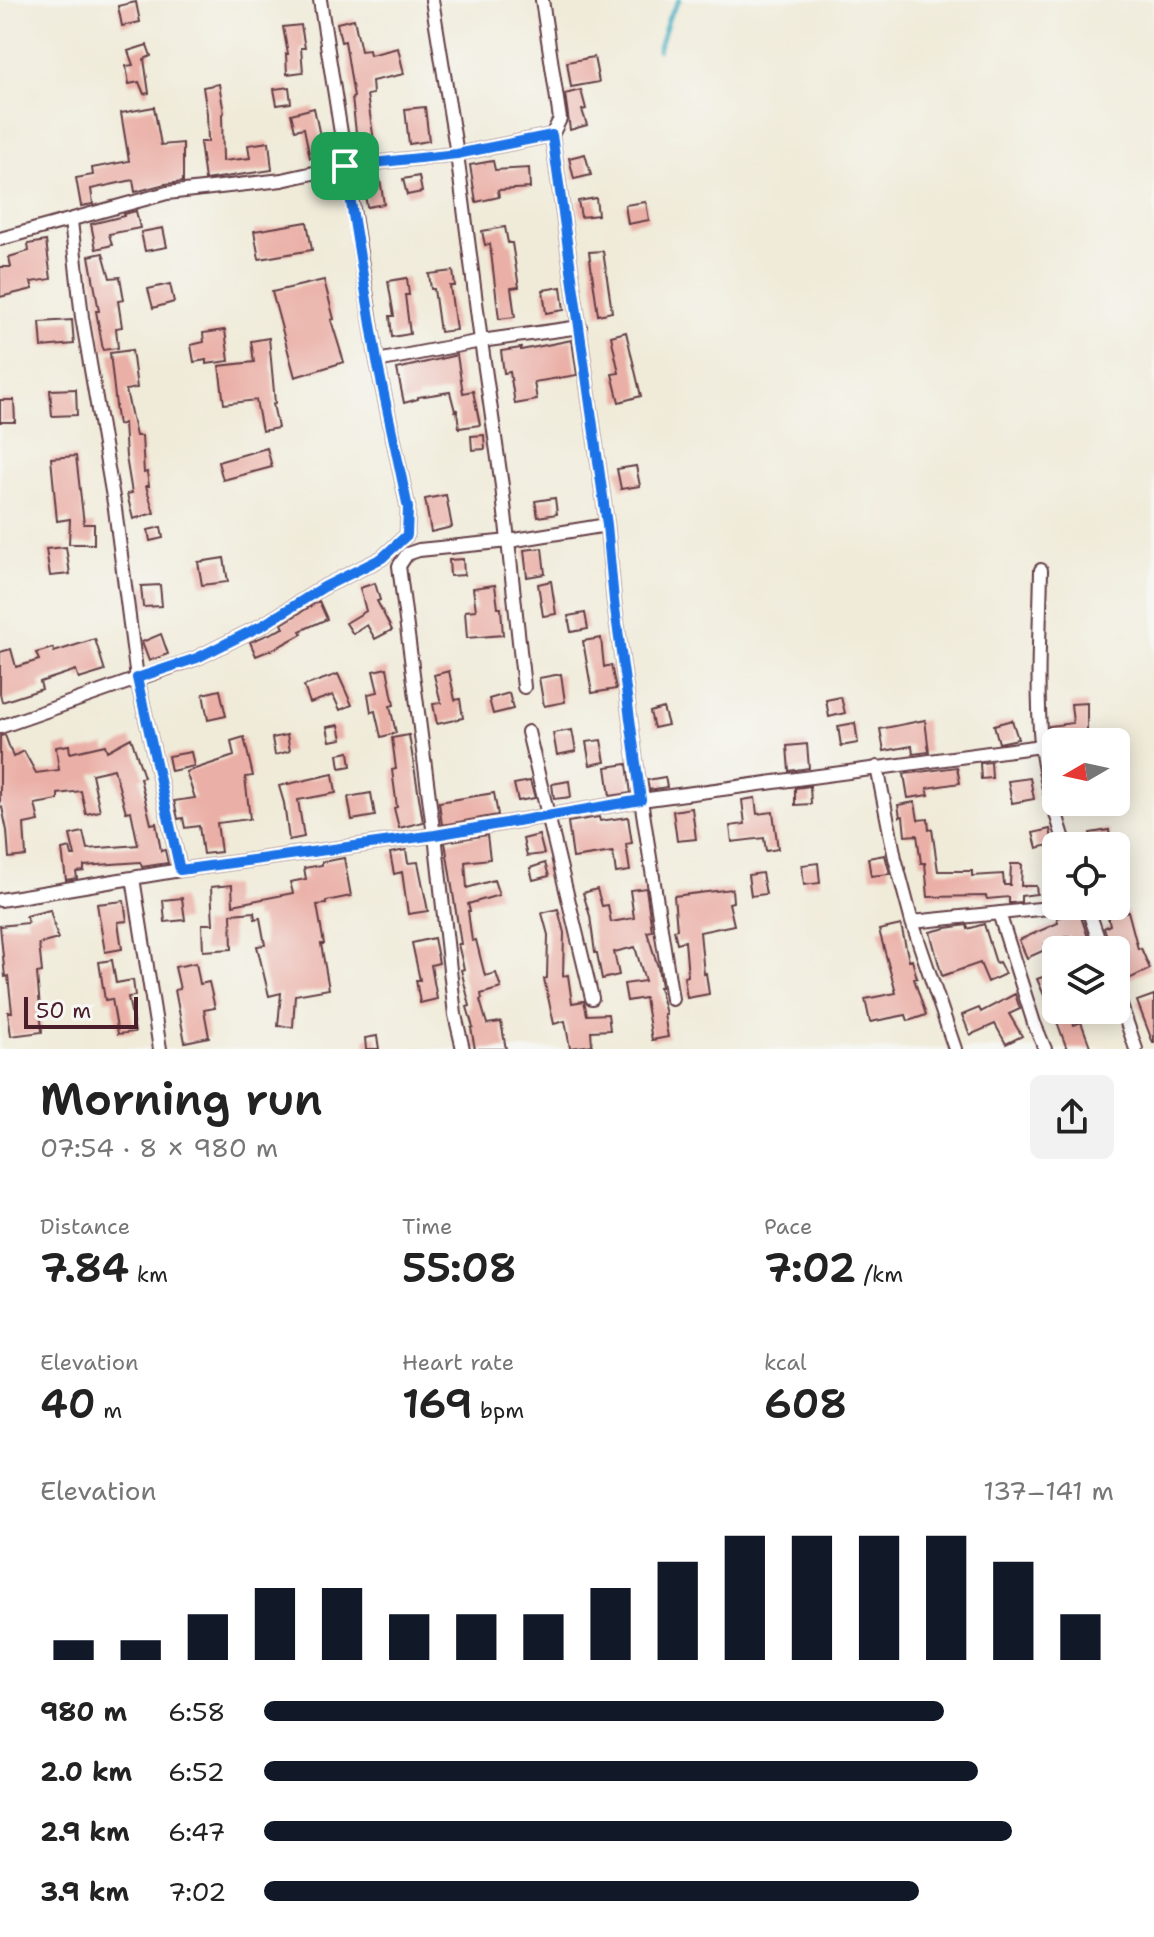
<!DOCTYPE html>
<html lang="en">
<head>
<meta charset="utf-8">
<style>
	body { margin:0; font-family:"Shantell Sans",sans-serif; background:#f2f2f2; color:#222; height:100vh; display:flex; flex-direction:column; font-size:30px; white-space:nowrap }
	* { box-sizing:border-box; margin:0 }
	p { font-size:26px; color:#767676 }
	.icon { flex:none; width:44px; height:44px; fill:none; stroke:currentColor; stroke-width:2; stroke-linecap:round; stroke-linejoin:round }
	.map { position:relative; height:1049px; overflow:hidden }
	.details { display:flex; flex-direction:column; background:#fff; flex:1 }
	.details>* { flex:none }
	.needle { width:52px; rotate:261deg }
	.tools { position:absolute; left:1042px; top:728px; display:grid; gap:16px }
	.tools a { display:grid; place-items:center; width:88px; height:88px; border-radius:12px; background:#fff; box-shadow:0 4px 20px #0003; font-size:40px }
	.scale { position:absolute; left:24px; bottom:20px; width:114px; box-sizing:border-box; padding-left:8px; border:4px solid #4a1f2b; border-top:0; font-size:22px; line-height:28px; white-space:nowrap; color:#4a1f2b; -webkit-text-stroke:6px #f6f6f2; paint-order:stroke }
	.pin { position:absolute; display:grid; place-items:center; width:68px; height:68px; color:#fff; margin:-34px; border-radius:16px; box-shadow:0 4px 12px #0006 }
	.round { display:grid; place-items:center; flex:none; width:84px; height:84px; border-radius:12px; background:#f2f2f2 }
	.overview { display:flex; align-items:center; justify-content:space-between; height:136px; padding:0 40px }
	h1 { font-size:44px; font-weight:600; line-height:60px }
	.figures { display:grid; grid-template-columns:repeat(3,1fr); gap:12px; height:136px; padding:8px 40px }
	.figures div { display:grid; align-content:center }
	.figures b { font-size:40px; font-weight:600 }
	.figures small { font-size:22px; font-weight:400 }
	.figures p { font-size:22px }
	.chart { height:224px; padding:16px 40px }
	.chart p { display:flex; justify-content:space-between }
	.chart svg { width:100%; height:144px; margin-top:8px; stroke:#111827; stroke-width:6 }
	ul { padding:0 40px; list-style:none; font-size:26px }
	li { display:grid; grid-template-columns:128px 96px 1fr; align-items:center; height:60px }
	li i { height:20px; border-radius:10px; background:#111827 }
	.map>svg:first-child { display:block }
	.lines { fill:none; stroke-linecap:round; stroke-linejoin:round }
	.stream { stroke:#43adc1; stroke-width:5 }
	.building { fill:#eaafa6 }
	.street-casing { stroke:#633e45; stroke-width:16 }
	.street { stroke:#fff; stroke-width:12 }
	.route-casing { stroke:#fff; stroke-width:16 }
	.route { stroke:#1a73e8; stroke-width:10 }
</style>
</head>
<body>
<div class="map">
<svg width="1154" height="1049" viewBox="0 0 1154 1049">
	<rect width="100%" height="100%" fill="#f6f6f2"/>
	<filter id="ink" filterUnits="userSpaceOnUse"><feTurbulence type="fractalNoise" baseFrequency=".0125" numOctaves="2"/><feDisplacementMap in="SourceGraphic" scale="16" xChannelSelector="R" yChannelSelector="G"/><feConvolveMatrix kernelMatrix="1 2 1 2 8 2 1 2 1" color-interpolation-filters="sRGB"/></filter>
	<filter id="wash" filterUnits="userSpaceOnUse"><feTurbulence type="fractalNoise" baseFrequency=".006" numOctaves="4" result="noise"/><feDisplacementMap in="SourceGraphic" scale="32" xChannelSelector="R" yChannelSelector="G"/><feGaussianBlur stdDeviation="1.8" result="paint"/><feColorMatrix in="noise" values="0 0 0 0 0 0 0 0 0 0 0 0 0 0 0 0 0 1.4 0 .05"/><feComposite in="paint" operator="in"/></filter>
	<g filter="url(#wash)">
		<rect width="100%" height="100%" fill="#f0ebd9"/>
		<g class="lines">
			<!-- stream -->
			<path class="stream" d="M658,50L669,17L679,0"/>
		</g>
		<g id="blocks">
			<!-- building -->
			<path class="building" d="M136,2L140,22L122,26L118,6Z
				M354,19L361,51L369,50L370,55L398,48L404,74L372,81L373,94L367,95L375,147L358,149L352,98L354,97L345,41L341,42L337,23Z
				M301,25L305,48H301L303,72L287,74L286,54H288L283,27Z
				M147,45L151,56L144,59L149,93L144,94L139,82L129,84L126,66L133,65L128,51Z
				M594,57L599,82L571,87L567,62Z
				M219,84L224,113L222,114L223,161L250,158L248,145L269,142L272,170L205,180L200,142H208L207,113L203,87Z
				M289,87L291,103L277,105L274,89Z
				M581,90L586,109L582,110L587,125L570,130L565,94Z
				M154,107L161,145L183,143V182L165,184L135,192L133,180L91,189L93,204L81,206L76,178L93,175L92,168L129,161L121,113Z
				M425,107L429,141L409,144L405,109Z
				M314,108L324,155L310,158L304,128L295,130L291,114Z
				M585,154L591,175L574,179L569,158Z
				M493,161L495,170L529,168L530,188L498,190L499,197L476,202L470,165Z
				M419,176L422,192L407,195L403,179Z
				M380,179L384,204L367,207L363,181Z
				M596,198L598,215L581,217L578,201Z
				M646,202L649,220L628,224L625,205Z
				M136,211L140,228L109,234L112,245L96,249L91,224L124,216V214Z
				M307,222L312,250L259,259L254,231Z
				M505,227L508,243H512L519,287L511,288L515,317L499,319L490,244L485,245L482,231Z
				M163,228L167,247L145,251L141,232Z
				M46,241L51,279L31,282L33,289L0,297V267H11L9,257L29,251L28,244Z
				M603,251L612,312L598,315L589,252Z
				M103,253L110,278L120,277L124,300L118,301L122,327L116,328L118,348L103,350L96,311H99L89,256Z
				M453,271L455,286H450L456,330L440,332L434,289H431L429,274Z
				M407,278L409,295H405L410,334L392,337L390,316H394L388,281Z
				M324,280L334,319L331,320L344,362L295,377L272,292Z
				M170,284L174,302L153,308L148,289Z
				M561,287L564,310L546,313L543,290Z
				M72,320L74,344L42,347L40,322Z
				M225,330L229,361L206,364V360L194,362L191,345L204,342L203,333Z
				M626,332L641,396L619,402L612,374L619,373L611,336Z
				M269,338L275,403L273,404L278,428L262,431L256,400L224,404L219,366L254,362L251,341Z
				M572,340L577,375L534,382L537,400L515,404L510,372L504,373L501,351L521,348V350Z
				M132,350L137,388L126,390L136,436H142L144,473L147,472L149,486H146L154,513L133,519L127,494L132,493L126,457L124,423L118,425L115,406H116L110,353Z
				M457,355L463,393L473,391L480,425L459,428L457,410L455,411L450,392L418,397V399L404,403L397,369Z
				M76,389L77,415L52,416L50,390Z
				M0,400H14L15,422H0Z
				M484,435L485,449L472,450L471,436Z
				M267,448L272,467L223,480L218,462Z
				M76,456L84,524H94V544H69L70,519L57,521L51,458Z
				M636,466L640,486L621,489L617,469Z
				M446,495L452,527L431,532L425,499Z
				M555,498L557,514L538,517L535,501Z
				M161,527L163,538L150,541L148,530Z
				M66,547L70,574L50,576L46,549Z
				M542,548L545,574L527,577L524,550Z
				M224,558L228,582L202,585L198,562Z
				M463,559L464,575L450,576L449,560Z
				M551,581L556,614L543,616L538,584Z
				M375,583L380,600L377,601L392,630L375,639L367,625L353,634L346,623L366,611L360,588Z
				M160,585L162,606L143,607L141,586Z
				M495,585L498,608H501L503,635L467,638L465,611L476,610L473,588Z
				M319,601L327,619L300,631L302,634L278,647L256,656L250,642L284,628L282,624Z
				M585,613L588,629L571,632L568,616Z
				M161,634L168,654L149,661L142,642Z
				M601,638L604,667L611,665L616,689L592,693L583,641Z
				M95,639L105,671L79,679L76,670L40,682L42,689L2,702L0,694V652L11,649L16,667L39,660L36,653L53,648L54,652Z
				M387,668L394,705L390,706L396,733L381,737L375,711L371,712L368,694L378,692L373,671Z
				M449,671L455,700L460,699L463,718L437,724L433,704L441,703L434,675Z
				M338,674L352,705L340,710L333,695L310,703L304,686Z
				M561,674L565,702L544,706L539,678Z
				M220,690L226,716L208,720L203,694Z
				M509,693L513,709L493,714L489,699Z
				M841,697L845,713L829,717L826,700Z
				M1087,703V742L1052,743L1049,726L1073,723L1071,704Z
				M663,708L668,725L654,728L650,712Z
				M925,720L929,752L913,754L912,746L884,751L880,729Z
				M1012,720L1018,739L999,743L994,725Z
				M855,723L858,743L841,746L838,726Z
				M339,725L342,739L330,741L327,727Z
				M572,730L576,751L557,755L553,733Z
				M5,735L13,757L24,751L36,773L59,770L56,747L69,745L70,753L105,745L107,751L131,738L144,777L140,778L151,824L156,823L161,851L165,850L168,863L142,867L140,862L84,866V871L76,872L77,878L66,880L62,850L70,848L72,856H75L70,835L83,832L87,849L138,845L131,811L126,812L114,769L92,774L100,811L86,814L81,791L58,794V800L35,804L39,821L24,824L26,856L9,858L7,831L2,807H0V736Z
				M287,735L290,751L275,755L272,738Z
				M409,735L423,822L399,828L394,808L397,807L392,770L396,769L392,738Z
				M244,737L253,776L245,777L250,819L217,823L221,852L203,854L199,826L185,828L183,818L178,819L174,801L195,798L186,772L234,756L231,741Z
				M601,740L605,762L590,765L586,742Z
				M807,744L809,768L789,771L787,746Z
				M191,752L194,766L171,771L168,756Z
				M349,752L351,766L340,768L338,754Z
				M991,762L992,778L981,779L980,763Z
				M627,764L631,793L610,796L606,767Z
				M957,767L960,783L927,788L929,795L908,798L904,774Z
				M333,774L336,793L298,800L304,837L289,840L284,803L279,786Z
				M665,777L667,787L649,790L647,780Z
				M1030,778L1034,799L1012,803L1008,781Z
				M530,781L535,798L518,801L514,784Z
				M569,781L571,797L554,799L552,784Z
				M810,786L811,804L795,805V788Z
				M371,793L375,816L352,820L348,797Z
				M494,793L498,815L442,825L439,802Z
				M755,798L757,814L773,812L778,849L766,851L764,838L732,842L730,826L745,824L742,800Z
				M915,802L918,820L928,819L929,830L932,829L938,871H972V876L1003,874L1004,885H1010L1011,864H1022L1021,886H1036L1037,894L1021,896V902L1012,903H1009V897L987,899L986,896L928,897L925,863H921L917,835L905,836L903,816L900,817L898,805Z
				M692,808L696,839L677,841L673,811Z
				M599,817L600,821L628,817L632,843L626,844L630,871L616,873L613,852L573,858L568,822Z
				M1050,829L1053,844L1037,848L1033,833Z
				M1109,830L1111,846H1092L1090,833Z
				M487,835L490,859L465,862L467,888L494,880L499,895L468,904L470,911H468L472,941L476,940L485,976L496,973L501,988L481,994L482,999L480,1000L487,1024L501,1022L506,1049H475L471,1028L473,1027L467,1007L470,1006L461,970L464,969L458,944H461L445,842Z
				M539,835L544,854L527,856L523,839Z
				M406,850L408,863L418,862L428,911L408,914L402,872L394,874L390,853Z
				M885,855L890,874L871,876L868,858Z
				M344,858L351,896L326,901V904L317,905L324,944H321L329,989L295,995L293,1027L278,1026L281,993L269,996L257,946L265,945L260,918L255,919L254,912L231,914L232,949L203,951L202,924H213L211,887L232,885L233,905L293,893L290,882L306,879L304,868L322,865V862Z
				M545,863L549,876L533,880L530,868Z
				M818,863L820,883L804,885L802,865Z
				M762,873L766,894L751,896L748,875Z
				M646,888L652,931L647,932L658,967L661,987H659L666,1014H664L668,1037L652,1040L645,998L627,1001L624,984L645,981L635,947L614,952L619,975L602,979L597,953H595L590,916L583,893L597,889L602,906L608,905L611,922L634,918L630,890Z
				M732,889L733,902L729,903L734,925L700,932L704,974L706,973L709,994L687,998L684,977L688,976L685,941L677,943L674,930L677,929L674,896Z
				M182,898L185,920L165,922L163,900Z
				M124,901L127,921L118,922L122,949L105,952L97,904Z
				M558,909L564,933L563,976L568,975L572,1003L584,1001L587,1015L608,1014L610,1030L591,1031L592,1045L570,1048L565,1021L554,1024L544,979L547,978L548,935L542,913Z
				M50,910L58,939L39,944L42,972L37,973L42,1032L11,1036L8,1012H12L8,976L5,977L0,926L28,923L26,916Z
				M1079,911L1092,949L1075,950L1069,936L1045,944L1047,949L1027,958L1019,940L1058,923L1057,918Z
				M1128,911L1138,949L1141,948L1150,969L1129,979L1112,940L1109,941L1104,928L1110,925L1108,917Z
				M984,924L996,963L999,962L1005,974L988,982L980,963L942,976L930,932L946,928L967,925L968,929Z
				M901,925L909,961L912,960L917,978L914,979L926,1015L908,1021L906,1015L870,1022L865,999L896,993L879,930Z
				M434,938L439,963L431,965L437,999L420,1003L416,980H420L412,943Z
				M112,960L116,983L133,980L135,996L128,997L135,1032L118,1034L112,999L105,1000L99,962Z
				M196,963L200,984L209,982L215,1008L204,1010L209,1037L185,1042L175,990L180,989L175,967Z
				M1053,973L1056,980V1010H1068L1074,1025L1081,1022L1091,1049H1067L1056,1019V1023L1037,979Z
				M1015,994L1020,1009L1009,1014L1022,1036L1006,1044L995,1024L970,1035L962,1015L979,1008L981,1012Z
				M1154,995V1043H1153L1137,1001Z
				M377,1036L379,1049H366L365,1038Z"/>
		</g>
	</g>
	<g filter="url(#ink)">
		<use href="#blocks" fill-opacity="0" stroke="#633e45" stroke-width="2"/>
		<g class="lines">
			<!-- street casing -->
			<g class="street-casing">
				<path id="street" d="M432,0L457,154L481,341L502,486L524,687
					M552,135L607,525L614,601L641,800L672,999
					M0,239L167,193L282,180L345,166L457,154L552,135L560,119L542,0
					M377,361L481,341L580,327
					M1041,570C1040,627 1036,686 1041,744C1044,777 1056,814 1066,846
					M0,727L197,658L263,625L324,587L382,558L407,535L408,508L377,361L320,0
					M528,732L592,998
					M877,767L895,858L912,922L955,1049
					M180,870L435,835L641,800L1041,746
					M133,878L160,1049
					M0,900L180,870L137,678L115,509L82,317L71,221
					M1087,906L1102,950
					M999,913L1034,1023L1045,1049
					M912,922L1069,906
					M1116,991L1136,1049
					M463,1049L455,1015L435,835L433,828L399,566L407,554L419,550L509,541L607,525"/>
			</g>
			<!-- street -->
			<use href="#street" class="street"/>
		</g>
	</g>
	<g class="lines" filter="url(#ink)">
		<!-- route casing -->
		<g class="route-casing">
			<path id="route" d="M552,135L607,525L614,601L641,800L435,835L180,870L137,678L197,658L263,625L324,587L382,558L407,535L408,508L377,361L345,166L457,154Z"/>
		</g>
		<!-- route -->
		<use href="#route" class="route"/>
	</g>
</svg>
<div class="tools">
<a><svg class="needle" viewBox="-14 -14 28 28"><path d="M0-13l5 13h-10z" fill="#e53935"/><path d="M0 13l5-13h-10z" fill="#767676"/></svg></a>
<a><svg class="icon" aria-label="locate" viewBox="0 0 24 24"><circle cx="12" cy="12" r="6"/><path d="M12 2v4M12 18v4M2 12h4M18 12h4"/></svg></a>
<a><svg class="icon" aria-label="layers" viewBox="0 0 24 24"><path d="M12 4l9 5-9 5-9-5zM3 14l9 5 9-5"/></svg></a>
</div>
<div class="scale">50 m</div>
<div class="pin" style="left:345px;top:166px;background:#1e9e55"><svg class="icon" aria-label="arrive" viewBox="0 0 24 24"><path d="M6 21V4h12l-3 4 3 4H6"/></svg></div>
</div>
<section class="details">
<div class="overview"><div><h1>Morning run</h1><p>07:54 · 8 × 980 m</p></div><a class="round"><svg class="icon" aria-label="share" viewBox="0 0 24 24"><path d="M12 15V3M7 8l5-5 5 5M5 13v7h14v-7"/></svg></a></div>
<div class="figures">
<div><p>Distance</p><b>7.84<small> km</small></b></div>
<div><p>Time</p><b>55:08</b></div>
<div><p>Pace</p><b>7:02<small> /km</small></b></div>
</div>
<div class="figures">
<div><p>Elevation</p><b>40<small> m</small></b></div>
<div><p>Heart rate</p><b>169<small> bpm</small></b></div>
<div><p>kcal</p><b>608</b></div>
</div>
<div class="chart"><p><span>Elevation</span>137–141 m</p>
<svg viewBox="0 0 160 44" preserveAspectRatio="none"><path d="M5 44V38M15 44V38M25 44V30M35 44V22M45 44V22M55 44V30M65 44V30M75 44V30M85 44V22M95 44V14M105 44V6M115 44V6M125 44V6M135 44V6M145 44V14M155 44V30"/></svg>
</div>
<ul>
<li><b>980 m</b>6:58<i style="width:80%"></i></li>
<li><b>2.0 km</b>6:52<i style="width:84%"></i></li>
<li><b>2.9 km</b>6:47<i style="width:88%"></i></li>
<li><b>3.9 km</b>7:02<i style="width:77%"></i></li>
</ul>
</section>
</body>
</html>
